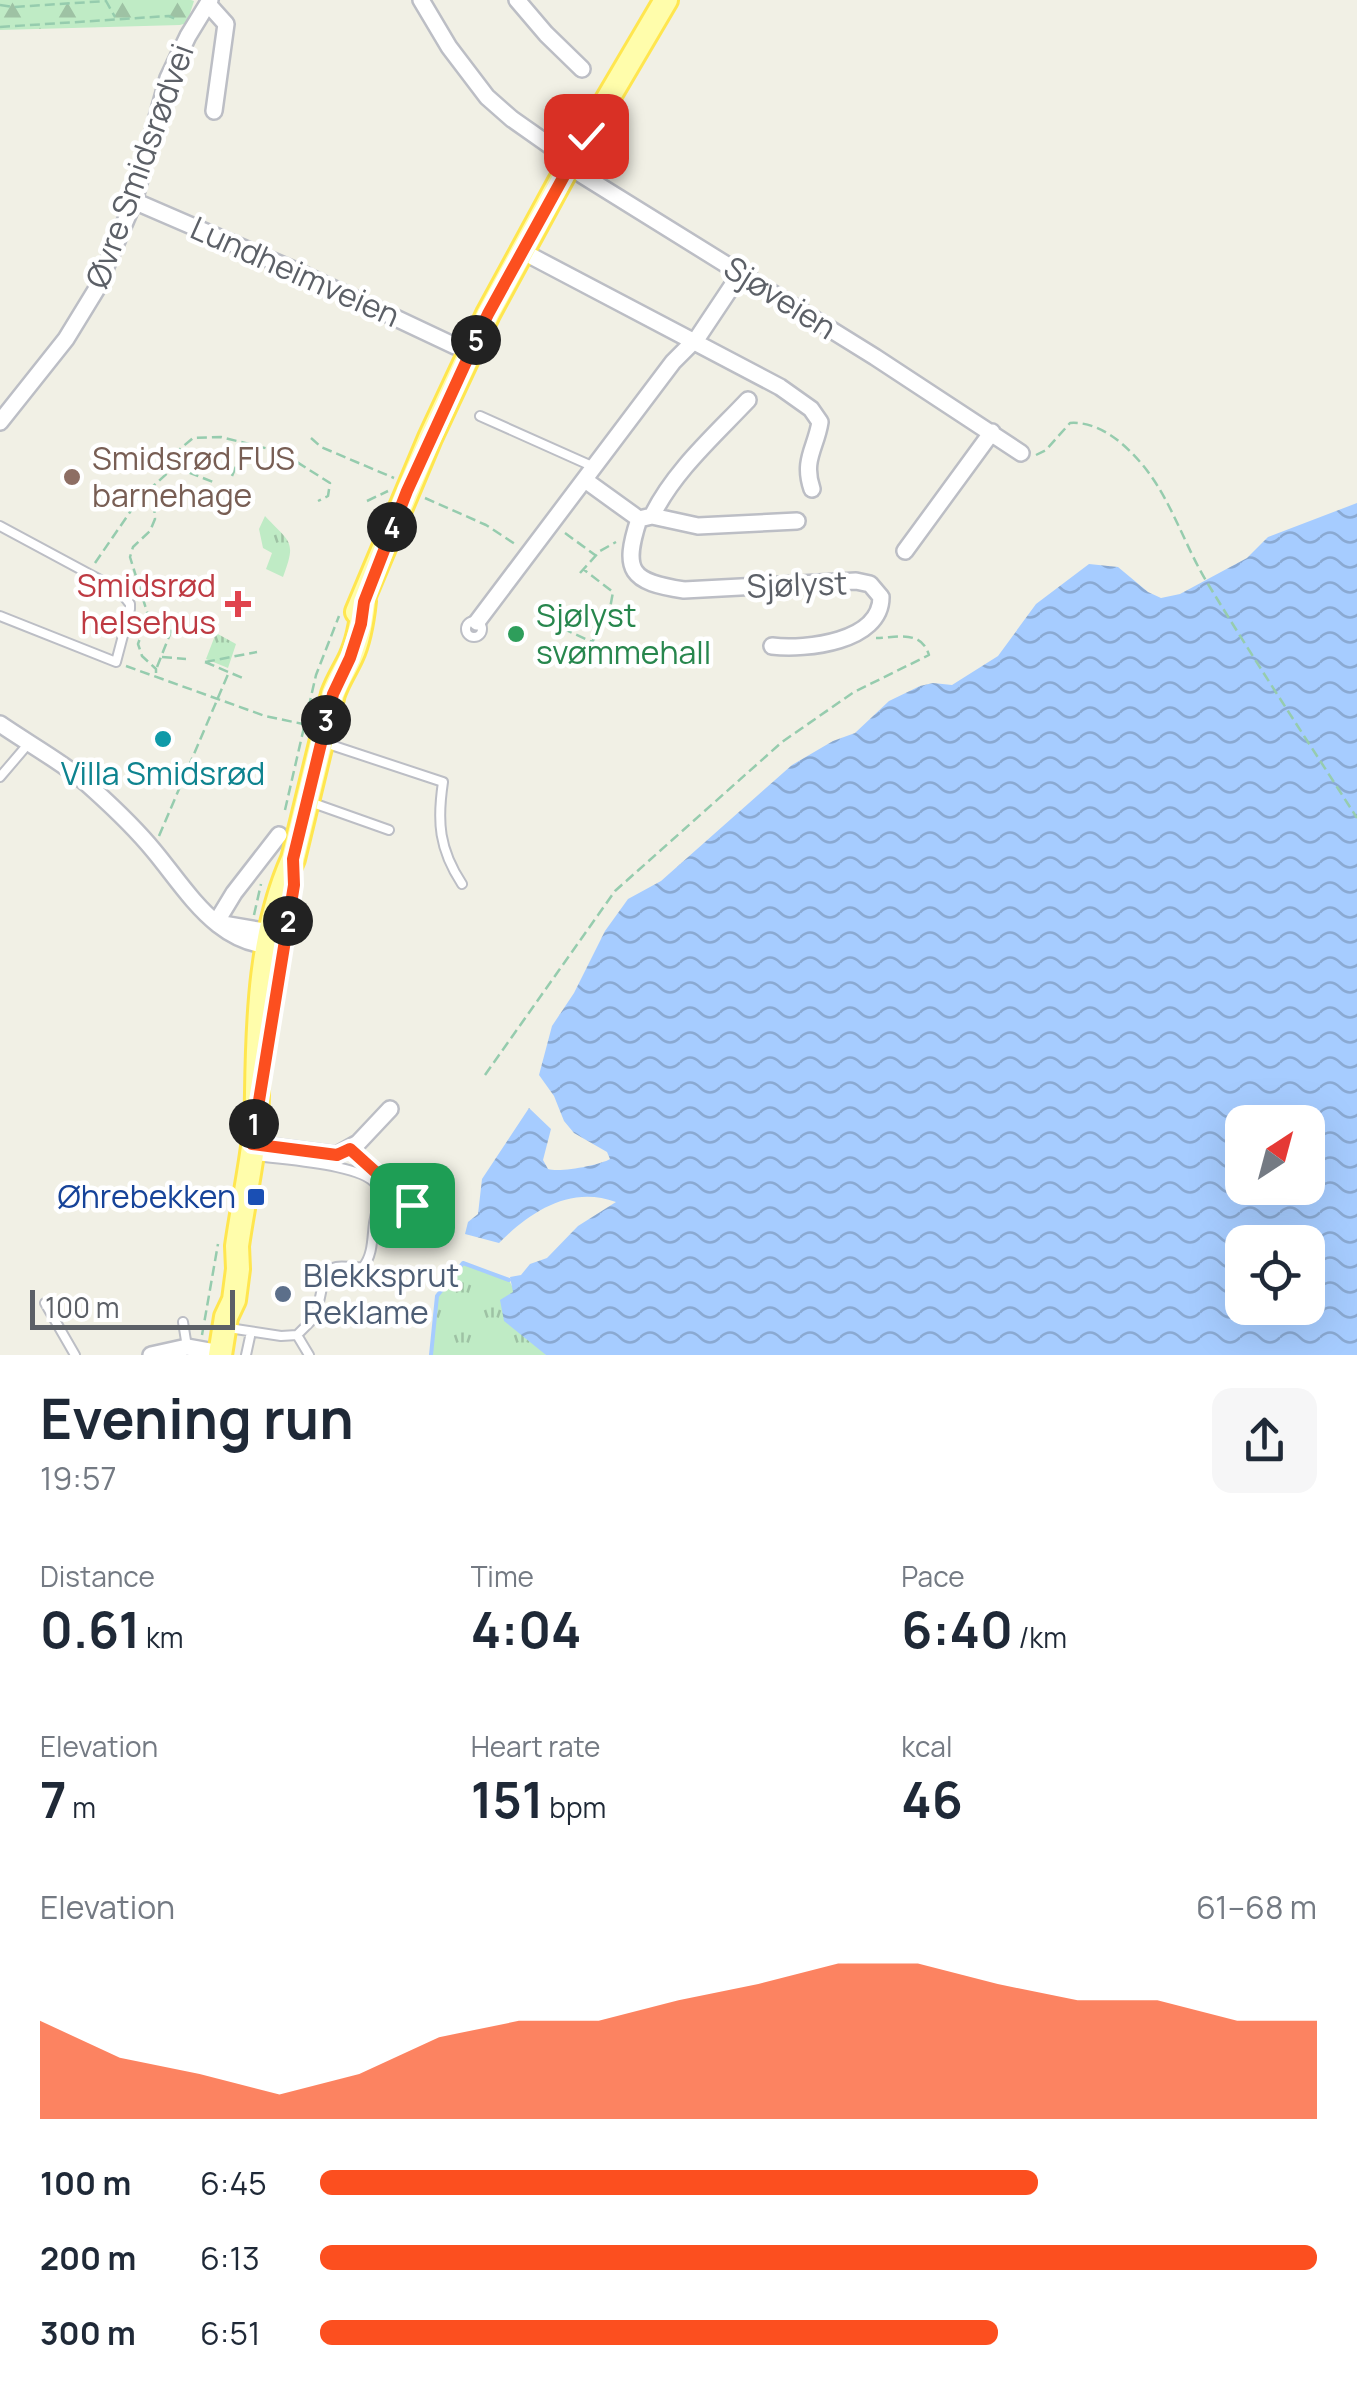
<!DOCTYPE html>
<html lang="en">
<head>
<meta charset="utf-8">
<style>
	body { margin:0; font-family:Manrope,sans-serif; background:#f6f6f7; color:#1f2937; height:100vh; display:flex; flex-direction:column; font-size:38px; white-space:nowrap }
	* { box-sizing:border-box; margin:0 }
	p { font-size:32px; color:#747a83 }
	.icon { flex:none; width:55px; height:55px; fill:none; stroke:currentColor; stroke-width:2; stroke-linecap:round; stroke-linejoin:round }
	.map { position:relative; height:1355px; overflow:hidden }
	.drawer { display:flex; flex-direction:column; background:#fff; flex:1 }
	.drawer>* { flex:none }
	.needle { width:65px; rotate:36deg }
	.fabs { position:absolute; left:1225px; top:1105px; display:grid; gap:20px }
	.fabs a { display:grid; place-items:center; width:100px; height:100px; border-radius:20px; background:#fff; box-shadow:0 10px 40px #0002; font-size:50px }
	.scale { position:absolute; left:30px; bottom:25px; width:205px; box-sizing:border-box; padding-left:10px; border:5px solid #5c6067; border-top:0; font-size:28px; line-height:35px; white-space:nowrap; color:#5c6067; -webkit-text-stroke:8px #fff; paint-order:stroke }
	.pin { position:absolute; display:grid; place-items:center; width:85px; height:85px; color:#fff; margin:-42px; border-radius:20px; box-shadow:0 5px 15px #0006 }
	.km { position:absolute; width:50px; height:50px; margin:-25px; border-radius:50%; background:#222; color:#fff; font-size:28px; line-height:50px; text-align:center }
	.round { display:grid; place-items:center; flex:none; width:105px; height:105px; border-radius:20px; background:#f6f6f7 }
	.overview { display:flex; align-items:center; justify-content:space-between; height:170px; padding:0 40px }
	h1 { font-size:55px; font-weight:700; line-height:75px }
	.metrics { display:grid; grid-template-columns:repeat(3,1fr); gap:15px; height:170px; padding:10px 40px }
	.metrics div { display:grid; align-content:center }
	.metrics b { font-size:50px; font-weight:700 }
	.metrics small { font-size:28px; font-weight:400 }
	.metrics p { font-size:28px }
	.chart { height:280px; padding:20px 40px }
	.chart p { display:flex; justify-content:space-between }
	.chart svg { width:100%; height:180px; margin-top:10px; fill:#fc4f1f; opacity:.7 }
	ul { padding:0 40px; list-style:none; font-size:32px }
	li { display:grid; grid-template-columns:160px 120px 1fr; align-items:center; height:75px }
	li i { height:25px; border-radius:12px; background:#fc4f1f }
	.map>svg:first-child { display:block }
	.grass { fill:url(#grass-tufts) }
	.forest { fill:url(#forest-firs) }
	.water { fill:url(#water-waves); fill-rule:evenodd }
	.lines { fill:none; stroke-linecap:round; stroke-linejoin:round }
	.stream { stroke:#a6ccff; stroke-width:4 }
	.service-casing { stroke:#bcbec5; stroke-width:12 }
	.minor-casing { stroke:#bcbec5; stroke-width:20 }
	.primary-casing { stroke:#ffe64f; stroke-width:28 }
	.path { stroke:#96ccae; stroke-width:2.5; stroke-dasharray:10 5; stroke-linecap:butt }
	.service { stroke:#fff; stroke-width:8 }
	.minor { stroke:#fff; stroke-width:15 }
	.primary { stroke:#fffdab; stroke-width:22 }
	.route-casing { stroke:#fff; stroke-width:20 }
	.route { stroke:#fc4f1f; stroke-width:12 }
	.education-dot { fill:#8d6e63; stroke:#fff; stroke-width:4 }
	.health-dot { fill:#e0444e; stroke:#fff; stroke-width:4 }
	.leisure-dot { fill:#2e9e5b; stroke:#fff; stroke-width:4 }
	.culture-dot { fill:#0f9aa8; stroke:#fff; stroke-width:4 }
	.transit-dot { fill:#1a4fb4; stroke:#fff; stroke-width:4 }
	.service-dot { fill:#5c6f8a; stroke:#fff; stroke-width:4 }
	.labels { text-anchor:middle; stroke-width:9; stroke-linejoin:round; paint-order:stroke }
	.street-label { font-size:32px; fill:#5c6067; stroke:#fff }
	.education-label { font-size:32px; fill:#785e54; stroke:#fff; text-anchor:start }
	.health-label { font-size:32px; fill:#be3a42; stroke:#fff; text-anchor:end }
	.leisure-label { font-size:32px; fill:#27864d; stroke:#fff; text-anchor:start }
	.culture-label { font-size:32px; fill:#0d838f; stroke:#fff }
	.transit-label { font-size:32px; fill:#164399; stroke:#fff; text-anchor:end }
	.service-label { font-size:32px; fill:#4e5e75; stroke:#fff; text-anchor:start }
</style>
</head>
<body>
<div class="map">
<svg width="1357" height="1355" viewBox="0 0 1357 1355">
	<defs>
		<pattern id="grass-tufts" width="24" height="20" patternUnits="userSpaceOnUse" patternTransform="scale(2.5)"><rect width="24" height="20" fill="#bfebc5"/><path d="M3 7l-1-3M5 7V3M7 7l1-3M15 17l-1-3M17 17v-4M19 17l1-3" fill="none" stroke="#9ec2a4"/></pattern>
		<pattern id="forest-firs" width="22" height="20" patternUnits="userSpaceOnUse" patternTransform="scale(2.5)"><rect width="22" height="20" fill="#bfebc5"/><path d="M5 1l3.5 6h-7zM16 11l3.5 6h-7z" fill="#9ec2a4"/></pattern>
		<pattern id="water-waves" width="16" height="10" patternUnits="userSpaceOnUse" patternTransform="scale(2.5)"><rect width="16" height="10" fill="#a6ccff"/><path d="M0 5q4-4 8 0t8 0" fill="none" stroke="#8aa9d2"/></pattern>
	</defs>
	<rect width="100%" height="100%" fill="#f1f0e5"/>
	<!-- grass -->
	<path class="grass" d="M265,516C290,543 297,540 283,577L266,569L272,553L263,548L259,529Z
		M216,633L236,644L228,668L206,659Z
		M463,1263L509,1280L546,1355H431L437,1296Z"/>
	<!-- forest -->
	<path class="forest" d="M0,0H191L194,1L187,23L180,25L0,30Z"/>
	<!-- water -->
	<path class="water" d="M1357,503V1355H546L504,1321L500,1300L513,1292L510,1277L521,1275L530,1264L547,1258L578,1226L616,1202C570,1185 530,1212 499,1243L465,1234L468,1222L478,1214L482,1179L529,1108L551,1129L543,1160L548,1169C560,1173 600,1165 610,1159L607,1152L574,1133L564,1121L554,1096L539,1075L552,1026L574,993L605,931L628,899L661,881L792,765L833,741L855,733L889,701L920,686L933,683L952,685L998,656L1036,604L1089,564L1118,567L1148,592L1161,598L1180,594L1247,558L1268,537ZM1242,1122H1308V1188H1242ZM1242,1242H1308V1308H1242Z"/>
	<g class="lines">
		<!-- stream -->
		<path class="stream" d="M431,1355L437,1296L463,1263L509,1280"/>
		<!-- service casing -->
		<g class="service-casing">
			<path id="service" d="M480,416L594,467
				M0,526L119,590L130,604V609L116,662L0,616
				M466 629a8 8 0 1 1 16 0a8 8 0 1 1-16 0Z
				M325,743L443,782C437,822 439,849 462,884
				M0,777L29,743
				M310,802L389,830
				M351,1149L412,1205
				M45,1303L75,1355
				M183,1322L187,1347
				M229,1328L281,1336L297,1335L316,1316L325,1274C336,1261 348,1269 363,1267C373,1255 372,1238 374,1223C376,1213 381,1195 376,1185C364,1164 281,1160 257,1156
				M297,1335L309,1355
				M246,1355L251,1332"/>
		</g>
		<!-- minor casing -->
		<g class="minor-casing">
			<path id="minor" d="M421,0L449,47L487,97L512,119L559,152L582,175L875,357L1021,453
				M517,0L546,34L582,69
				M208,4L226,24L214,111
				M134,201L296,271L455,346
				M533,257L780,387L811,409L820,422C816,448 802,460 812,489
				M0,422L66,339L96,290L134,201L168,78L188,36L210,0
				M585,480L639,519C622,571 630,582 684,590L856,581L870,584L881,597C881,642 806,650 772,646
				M652,516C674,471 714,436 748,400
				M639,519L652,516L698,526L797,521
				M905,551L992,432
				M477,622L673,362L698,337L740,274
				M0,724C32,746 66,764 94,790C115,809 136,829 154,851C189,893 220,950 284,946
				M217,921L234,893L279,835
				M223,924L264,931L276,937
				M252,1144L337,1155L358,1143L390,1109
				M151,1355L187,1347L220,1353"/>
		</g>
		<!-- primary casing -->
		<g class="primary-casing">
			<path id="primary" d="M357,612L430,438L488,314L570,163L666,0
				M220,1355L226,1317L234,1300L238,1269L237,1246C244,1196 257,1143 257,1093C258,1017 261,930 293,859L333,694C338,680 345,670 351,657C359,640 362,620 364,601"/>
		</g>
		<!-- path -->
		<path class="path" d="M0,5L14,7L106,1L115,17
			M0,27L169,16L178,20
			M311,438L321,447L394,478
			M1036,455L1046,450L1070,423C1098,421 1123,442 1141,463C1171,498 1184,545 1208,584C1256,663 1307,740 1357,818
			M175,467L213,482
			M232,476L245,445
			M153,488L155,519L150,531L133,547L130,557L148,615L138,644L142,656L156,669V677
			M425,498L486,525L515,544
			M367,501L388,491
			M565,533L595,555
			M95,563L139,499L174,467L180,449L193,438L221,437L281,452L330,483L328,496L318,501
			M580,573L600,551L616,542
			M549,622L592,642L609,614L613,592L583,569
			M162,657L186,659
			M205,662L257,652
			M205,662L245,679
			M126,666L265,716L303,724
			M157,667L178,614
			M285,810L316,675L339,616
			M159,836L229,672
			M254,915L261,884
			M485,1075L615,891L782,742L854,692L929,655C921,629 896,638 876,638
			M202,1335L218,1244"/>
		<!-- service -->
		<use href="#service" class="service"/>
		<!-- minor -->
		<use href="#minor" class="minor"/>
		<!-- primary -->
		<use href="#primary" class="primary"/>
	</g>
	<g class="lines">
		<!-- route casing -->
		<g class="route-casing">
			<path id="route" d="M412,1205L350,1149L337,1155L252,1144L294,885L293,859L333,694L350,658L361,624L364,602L407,491L488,314L586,136"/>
		</g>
		<!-- route -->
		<use href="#route" class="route"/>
	</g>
	<!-- markers -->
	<circle class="education-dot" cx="72" cy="477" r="10"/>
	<path class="health-dot" d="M233 589h10v10h10v10h-10v10h-10v-10h-10v-10h10z"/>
	<circle class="leisure-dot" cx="516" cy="634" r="10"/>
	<circle class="culture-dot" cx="163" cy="739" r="10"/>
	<rect class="transit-dot" x="246" y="1187" width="20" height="20" rx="5"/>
	<circle class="service-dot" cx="283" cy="1294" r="10"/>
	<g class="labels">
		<!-- street labels -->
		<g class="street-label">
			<text transform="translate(140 166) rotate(-70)" y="11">Øvre Smidsrødvei</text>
			<text transform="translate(295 272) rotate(24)" y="11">Lundheimveien</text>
			<text transform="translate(780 298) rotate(32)" y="11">Sjøveien</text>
			<text transform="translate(797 585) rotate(-2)" y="11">Sjølyst</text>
		</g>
		<!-- education labels -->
		<g class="education-label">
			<text x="92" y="470">Smidsrød FUS<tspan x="92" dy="37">barnehage</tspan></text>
		</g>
		<!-- health labels -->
		<g class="health-label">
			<text x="216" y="597">Smidsrød<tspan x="216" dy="37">helsehus</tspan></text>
		</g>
		<!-- leisure labels -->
		<g class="leisure-label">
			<text x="536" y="627">Sjølyst<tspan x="536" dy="37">svømmehall</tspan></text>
		</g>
		<!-- culture labels -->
		<g class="culture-label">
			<text x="163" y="785">Villa Smidsrød</text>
		</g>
		<!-- transit labels -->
		<g class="transit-label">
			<text x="236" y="1208">Øhrebekken</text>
		</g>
		<!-- service labels -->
		<g class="service-label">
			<text x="303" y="1287">Blekksprut<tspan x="303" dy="37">Reklame</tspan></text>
		</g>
	</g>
</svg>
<div class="fabs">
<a><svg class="needle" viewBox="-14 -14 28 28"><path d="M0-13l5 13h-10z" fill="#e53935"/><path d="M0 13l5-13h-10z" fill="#747a83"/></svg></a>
<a><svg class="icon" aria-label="locate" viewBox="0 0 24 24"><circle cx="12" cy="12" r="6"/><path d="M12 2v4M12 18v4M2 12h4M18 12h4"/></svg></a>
</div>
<div class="scale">100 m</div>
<div class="pin" style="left:412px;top:1205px;background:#1e9e55"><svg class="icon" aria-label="arrive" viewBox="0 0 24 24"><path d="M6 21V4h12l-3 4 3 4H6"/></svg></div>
<div class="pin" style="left:586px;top:136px;background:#d93025"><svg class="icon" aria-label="check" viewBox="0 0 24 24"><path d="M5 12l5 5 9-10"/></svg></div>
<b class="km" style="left:254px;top:1124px">1</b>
<b class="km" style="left:288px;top:921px">2</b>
<b class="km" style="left:326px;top:720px">3</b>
<b class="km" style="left:392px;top:527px">4</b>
<b class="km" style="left:476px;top:340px">5</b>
</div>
<section class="drawer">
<div class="overview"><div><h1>Evening run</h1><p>19:57</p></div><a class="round"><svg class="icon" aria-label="share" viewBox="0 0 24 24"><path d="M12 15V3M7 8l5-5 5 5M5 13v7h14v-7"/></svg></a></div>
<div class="metrics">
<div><p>Distance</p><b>0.61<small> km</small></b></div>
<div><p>Time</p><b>4:04</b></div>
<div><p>Pace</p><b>6:40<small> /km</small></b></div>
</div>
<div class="metrics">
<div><p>Elevation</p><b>7<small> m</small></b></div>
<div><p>Heart rate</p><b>151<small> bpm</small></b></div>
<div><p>kcal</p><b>46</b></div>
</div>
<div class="chart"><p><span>Elevation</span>61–68 m</p>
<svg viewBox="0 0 160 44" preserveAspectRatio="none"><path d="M0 44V20L10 29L20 33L30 38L40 33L50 24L60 20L70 20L80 15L90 11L100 6L110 6L120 11L130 15L140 15L150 20L160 20V44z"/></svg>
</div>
<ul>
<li><b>100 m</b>6:45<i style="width:72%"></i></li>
<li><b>200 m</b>6:13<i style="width:100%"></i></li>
<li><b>300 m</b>6:51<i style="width:68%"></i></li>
</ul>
</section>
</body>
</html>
